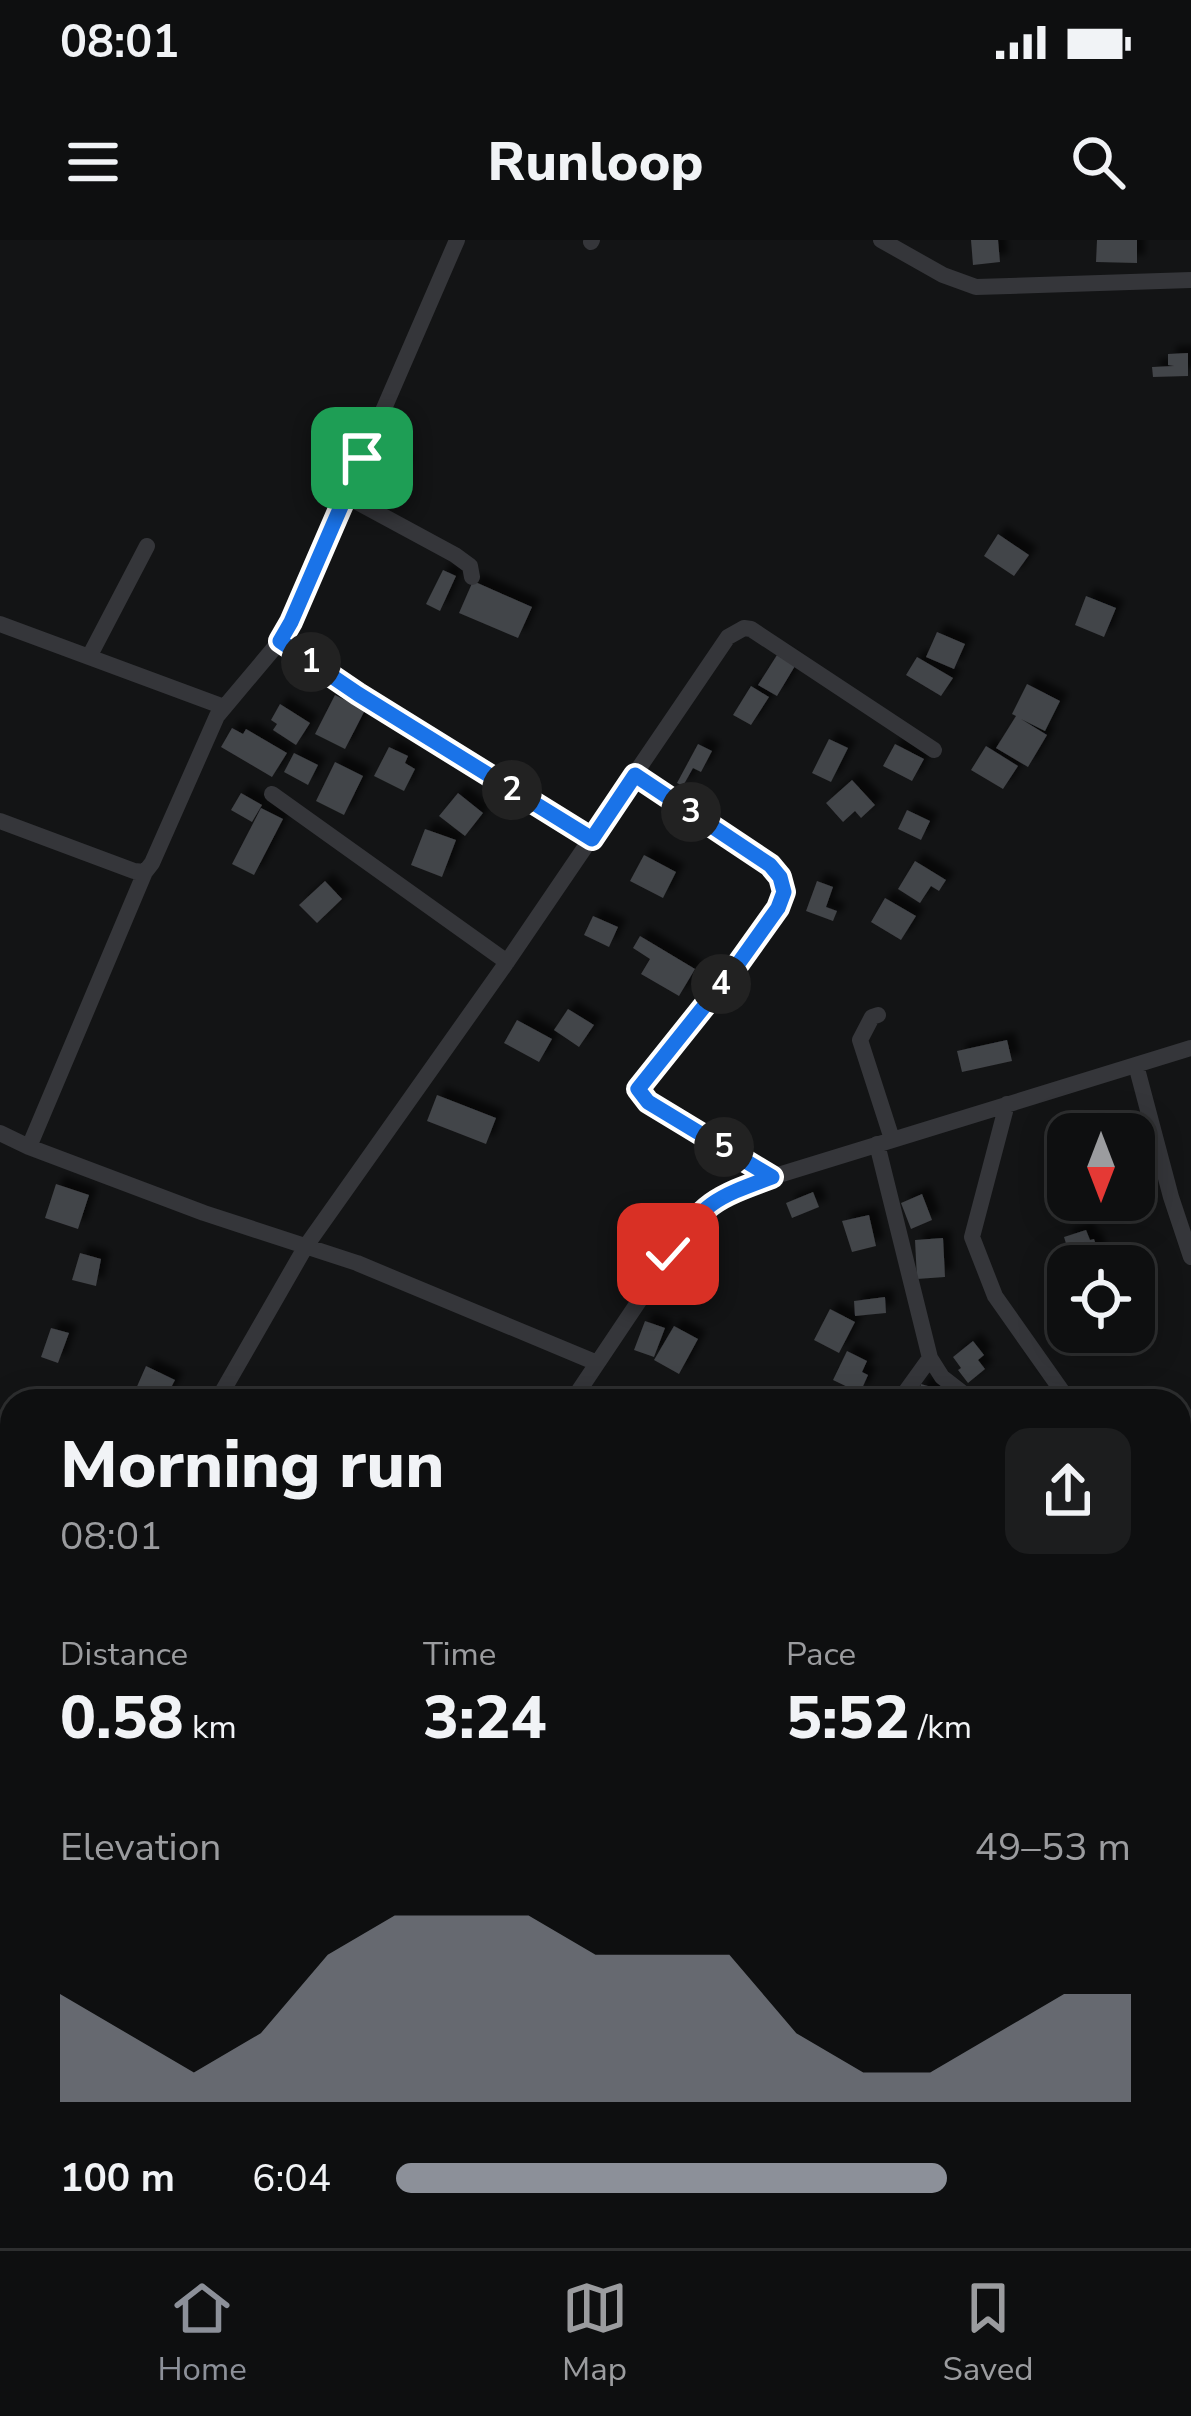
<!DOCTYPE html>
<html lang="en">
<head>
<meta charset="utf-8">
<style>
	body { margin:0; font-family:"Nunito Sans",sans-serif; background:#1c1d1e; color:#f1f3f6; height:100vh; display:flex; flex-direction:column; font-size:45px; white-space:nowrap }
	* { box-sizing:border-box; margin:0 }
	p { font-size:39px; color:#9b9c9f }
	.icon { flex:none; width:66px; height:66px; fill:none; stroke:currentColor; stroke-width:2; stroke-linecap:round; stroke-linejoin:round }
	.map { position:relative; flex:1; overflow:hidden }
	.sheet { position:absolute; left:0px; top:1149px; width:1191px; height:861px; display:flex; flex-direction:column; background:#0e0f10; border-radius:36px 36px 0 0; box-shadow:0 6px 30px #0003,0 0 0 3px #2e2f30 }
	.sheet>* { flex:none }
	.needle { width:78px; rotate:180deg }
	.fabs { position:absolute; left:1047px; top:873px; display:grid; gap:24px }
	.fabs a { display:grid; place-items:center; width:108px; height:108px; border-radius:24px; background:#0e0f10; box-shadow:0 6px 30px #0003,0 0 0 3px #2e2f30; font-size:60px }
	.pin { position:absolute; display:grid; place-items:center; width:102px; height:102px; color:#fff; margin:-51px; border-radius:24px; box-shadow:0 6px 18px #0006 }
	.km { position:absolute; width:60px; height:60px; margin:-30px; border-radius:50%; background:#222; color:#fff; font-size:33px; line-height:60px; text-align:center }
	.round { display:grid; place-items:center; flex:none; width:126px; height:126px; border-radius:24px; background:#1c1d1e }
	.head { display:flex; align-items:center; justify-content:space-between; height:204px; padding:0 60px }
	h1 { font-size:66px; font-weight:800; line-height:90px }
	.figures { display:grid; grid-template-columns:repeat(3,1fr); gap:18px; height:204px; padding:12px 60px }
	.figures div { display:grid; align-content:center }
	.figures b { font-size:60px; font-weight:800 }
	.figures small { font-size:33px; font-weight:400 }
	.figures p { font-size:33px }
	.chart { height:336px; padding:24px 60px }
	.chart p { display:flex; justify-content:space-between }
	.chart svg { width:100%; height:216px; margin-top:12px; fill:#8c9099; opacity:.7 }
	ul { padding:0 60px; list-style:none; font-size:39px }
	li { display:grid; grid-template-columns:192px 144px 1fr; align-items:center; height:90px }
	li i { height:30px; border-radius:15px; background:#8c9099 }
	.status { display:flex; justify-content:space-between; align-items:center; height:84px; padding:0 60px; background:#0e0f10; direction:ltr }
	.status svg { height:33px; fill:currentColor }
	header { display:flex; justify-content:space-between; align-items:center; height:156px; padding:0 60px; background:#0e0f10; font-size:54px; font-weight:800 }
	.tab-bar { display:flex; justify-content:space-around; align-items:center; height:168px; border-top:3px solid #2e2f30; background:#0e0f10; font-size:33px; color:#9b9c9f }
	.tab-bar a { display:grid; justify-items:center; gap:6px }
	.tab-bar .current { color:#8c9099 }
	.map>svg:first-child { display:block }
	.building { fill:#424448; filter:url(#shadow) }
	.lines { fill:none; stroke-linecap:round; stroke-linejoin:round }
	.minor { stroke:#35363a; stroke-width:16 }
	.route-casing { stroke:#fff; stroke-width:24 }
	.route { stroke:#1a73e8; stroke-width:15 }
</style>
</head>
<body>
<div class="status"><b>08:01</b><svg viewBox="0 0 49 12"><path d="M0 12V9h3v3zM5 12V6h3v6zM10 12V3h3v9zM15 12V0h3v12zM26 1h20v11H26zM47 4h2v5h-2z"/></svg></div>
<header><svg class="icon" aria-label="menu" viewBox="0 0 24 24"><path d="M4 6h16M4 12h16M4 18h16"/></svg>Runloop<svg class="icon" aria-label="search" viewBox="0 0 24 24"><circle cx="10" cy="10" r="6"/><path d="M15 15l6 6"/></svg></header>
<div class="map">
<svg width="1191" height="2008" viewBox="0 0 1191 2008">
	<defs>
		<filter id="shadow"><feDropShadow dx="8" dy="-8" stdDeviation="3" flood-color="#0009"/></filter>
	</defs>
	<rect width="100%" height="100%" fill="#131415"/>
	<!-- building -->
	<path class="building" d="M971,0H998L1000,22L973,25Z
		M1097,0H1137V23L1096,22Z
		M1188,113V136L1153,137L1152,127L1174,126L1168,125V114Z
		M380,214L405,223L397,244L372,234Z
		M998,294L1029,315L1014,336L984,316Z
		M443,330L456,336L440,371L426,364Z
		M473,341L532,367L518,398L459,373Z
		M1086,356L1116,368L1104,397L1075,385Z
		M937,392L965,404L954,429L926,417Z
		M777,415L795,426L777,456L758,445Z
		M917,417L953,438L941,456L906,435Z
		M1027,444L1060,461L1045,491L1021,479L1047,495L1028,527L996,508L1016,476L1012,474Z
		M751,446L769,457L751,485L733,475Z
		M335,455L365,470L345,509L315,494Z
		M280,464L310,483L296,505L273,490L277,484L271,480Z
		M232,488L243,494L246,489L287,513L272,537L221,507Z
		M829,499L848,508L831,542L812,533Z
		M698,504L712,511L701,532L693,528L683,546L677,543Z
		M895,504L924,519L912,541L883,526Z
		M986,506L1018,526L1003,549L971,530Z
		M389,507L408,516L405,523L415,529L404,551L374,536Z
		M294,513L318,525L308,545L284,532Z
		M335,522L363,536L344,575L316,561Z
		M852,540L875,565L861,578L855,571L843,582L826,563Z
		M241,553L262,565L252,582L231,570Z
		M458,553L483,573L465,596L439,576Z
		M261,568L283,579L254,635L232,624Z
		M907,570L930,581L921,600L898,589Z
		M425,589L456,600L442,637L411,625Z
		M644,615L676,632L663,658L630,641Z
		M915,621L946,640L939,651L931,646L920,663L898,649Z
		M325,641L342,659L317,683L299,665Z
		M817,641L833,647L826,667L837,671L833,681L806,671Z
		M885,658L916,676L901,700L871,682Z
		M593,676L618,687L609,707L584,695Z
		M640,696L695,729L679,756L641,734L650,719L633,708Z
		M568,769L594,785L579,807L554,790Z
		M517,780L552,799L539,822L504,803Z
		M1007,800L1012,821L962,832L957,811Z
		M437,855L496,878L486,904L427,881Z
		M56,944L89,955L78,989L45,978Z
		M813,952L819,967L792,978L786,963Z
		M922,954L932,980L911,989L901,963Z
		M869,975L876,1006L852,1012L842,981Z
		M1086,990L1090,1000L1094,999L1101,1021L1073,1026L1064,997Z
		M943,998L945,1037L917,1039L915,1000Z
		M80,1013L101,1019L96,1046L72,1040Z
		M885,1057L886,1073L855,1076L854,1061Z
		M830,1069L855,1082L839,1113L814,1100Z
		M645,1081L665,1088L654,1117L634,1110Z
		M674,1086L698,1099L679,1134L654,1120Z
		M51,1088L69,1093L58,1123L41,1117Z
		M973,1101L984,1115L978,1120L985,1129L968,1143L958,1130L961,1128L953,1117Z
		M847,1111L867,1121L862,1132L868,1135L860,1153L833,1140Z
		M146,1126L175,1140L164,1161H156L135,1151Z
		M921,1144L954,1154L952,1161H916Z
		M1179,1387L1191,1393V1425L1179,1419Z"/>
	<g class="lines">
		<!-- minor -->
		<path class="minor" d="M457,0L291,383L280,401L358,454L592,599
			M881,0L943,35L976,47L1191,40
			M591,2L592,0
			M346,256L455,315L470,326L472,337
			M0,384L224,467
			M89,417L147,306
			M635,535L770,625L780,637L784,652L778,667L738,724L639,849L648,862L772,937
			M272,554L507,722
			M0,581L134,631L145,632L152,623L217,476L280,401
			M878,775L872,777L860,800L892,899
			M1136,825L1171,957L1191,1017
			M1007,864L972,997L995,1056L1069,1161
			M0,893L29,907L204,973L357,1023L597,1123
			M877,904L930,1118L942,1137L973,1161
			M29,907L145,632
			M217,1161L306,1006L507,722L728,397L744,388L751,389L934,510
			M572,1161L696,976L711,962L772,937L1191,808
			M899,1161L930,1118
			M0,1182L12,1186
			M1179,1357L1191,1365
			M1179,1503L1191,1511
			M0,1524L12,1494
			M1179,1544L1191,1526
			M1179,1835L1191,1842
			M0,1984L12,1967
			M494,1998L509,2008
			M846,1998L860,2008
			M895,2008L901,1998"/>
	</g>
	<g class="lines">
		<!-- route casing -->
		<g class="route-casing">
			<path id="route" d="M362,218L291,382L280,401L358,454L592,599L635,535L770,625L780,637L784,652L778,668L738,724L638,849L648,862L772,937C712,959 706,962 668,1014"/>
		</g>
		<!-- route -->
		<use href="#route" class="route"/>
	</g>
</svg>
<div class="fabs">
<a><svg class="needle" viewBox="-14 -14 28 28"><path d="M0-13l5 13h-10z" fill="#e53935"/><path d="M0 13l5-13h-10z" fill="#9b9c9f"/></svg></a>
<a><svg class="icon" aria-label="locate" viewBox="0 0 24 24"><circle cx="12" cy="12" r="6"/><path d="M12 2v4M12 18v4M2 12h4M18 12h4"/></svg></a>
</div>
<div class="pin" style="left:362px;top:218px;background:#1e9e55"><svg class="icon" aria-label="arrive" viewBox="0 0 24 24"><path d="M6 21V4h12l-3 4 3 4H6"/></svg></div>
<div class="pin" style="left:668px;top:1014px;background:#d93025"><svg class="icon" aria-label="check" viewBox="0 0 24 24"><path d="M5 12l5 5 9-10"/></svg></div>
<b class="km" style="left:311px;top:422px">1</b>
<b class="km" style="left:512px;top:550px">2</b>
<b class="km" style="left:691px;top:572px">3</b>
<b class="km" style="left:721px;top:744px">4</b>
<b class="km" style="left:724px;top:907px">5</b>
<section class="sheet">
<div class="head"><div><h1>Morning run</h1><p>08:01</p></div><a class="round"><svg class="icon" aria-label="share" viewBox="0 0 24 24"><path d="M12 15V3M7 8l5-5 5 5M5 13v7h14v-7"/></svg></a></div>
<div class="figures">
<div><p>Distance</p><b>0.58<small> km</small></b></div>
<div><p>Time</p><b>3:24</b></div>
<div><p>Pace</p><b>5:52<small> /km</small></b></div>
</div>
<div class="chart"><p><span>Elevation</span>49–53 m</p>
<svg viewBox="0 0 160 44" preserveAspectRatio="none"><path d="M0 44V22L10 30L20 38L30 30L40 14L50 6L60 6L70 6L80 14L90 14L100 14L110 30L120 38L130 38L140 30L150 22L160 22V44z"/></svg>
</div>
<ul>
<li><b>100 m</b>6:04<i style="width:75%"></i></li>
</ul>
</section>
</div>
<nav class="tab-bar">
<a class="current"><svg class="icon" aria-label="home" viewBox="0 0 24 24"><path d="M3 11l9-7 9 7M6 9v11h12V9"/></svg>Home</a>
<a><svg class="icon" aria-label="map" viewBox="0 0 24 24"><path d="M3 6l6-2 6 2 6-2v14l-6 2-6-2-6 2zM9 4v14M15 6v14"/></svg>Map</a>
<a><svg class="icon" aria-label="saved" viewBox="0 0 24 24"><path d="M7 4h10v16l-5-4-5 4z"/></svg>Saved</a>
</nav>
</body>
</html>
